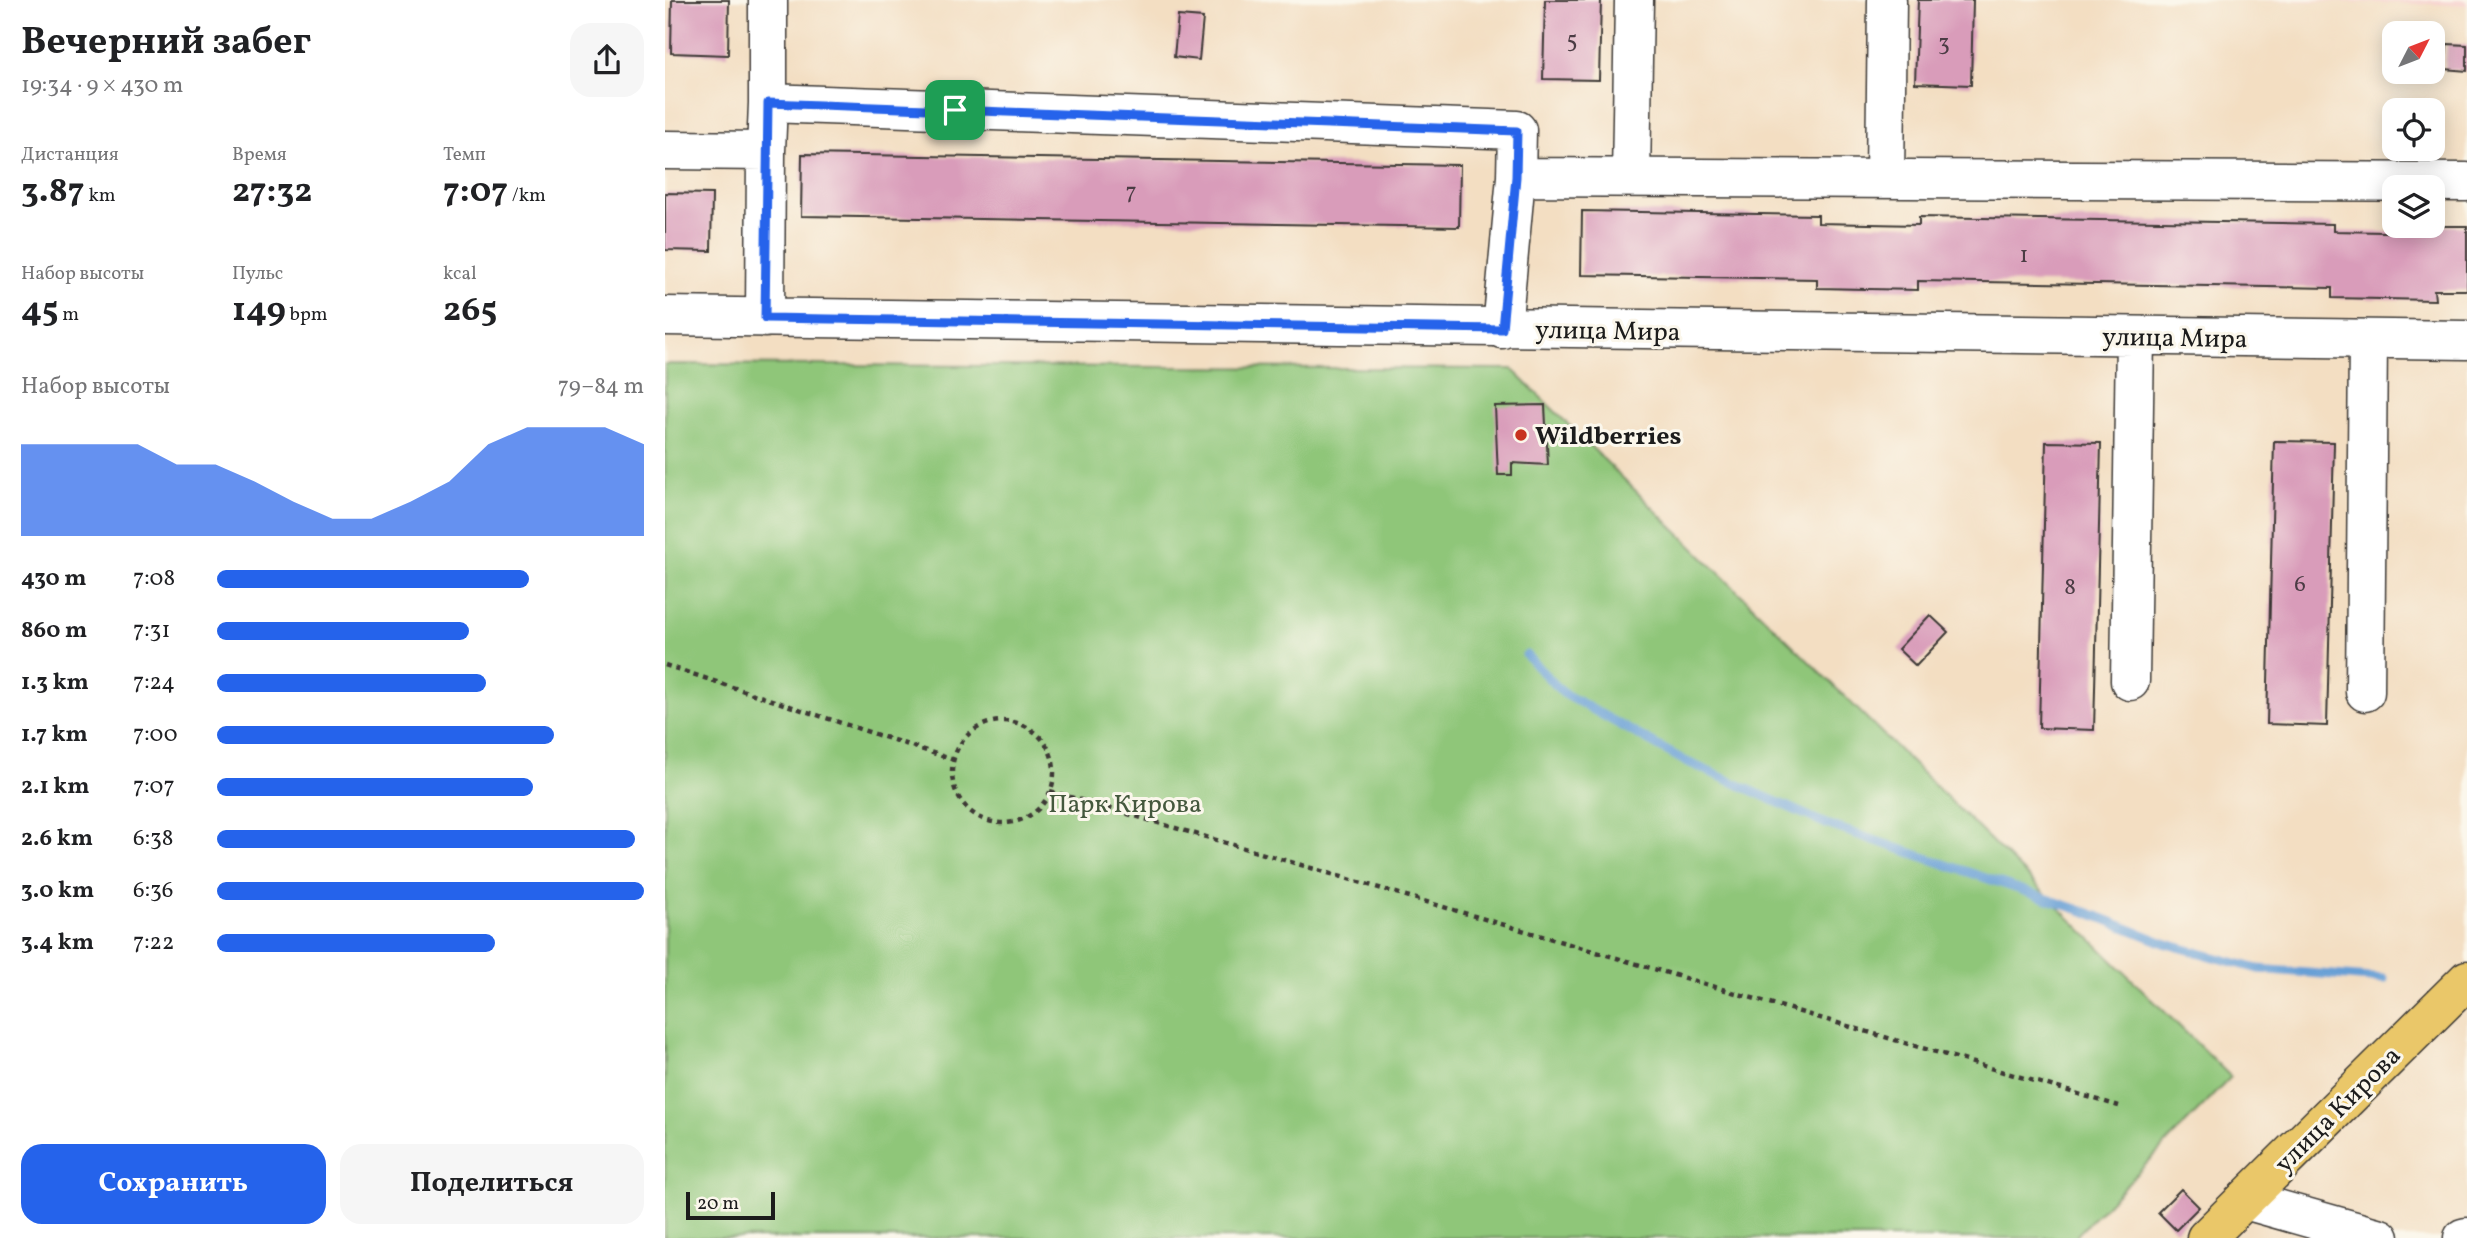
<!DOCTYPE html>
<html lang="ru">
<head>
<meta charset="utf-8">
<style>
	body { margin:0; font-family:Vollkorn,serif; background:#f6f6f6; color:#202124; height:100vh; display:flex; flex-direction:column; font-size:26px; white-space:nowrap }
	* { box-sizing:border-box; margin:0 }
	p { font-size:23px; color:#757577 }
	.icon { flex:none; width:38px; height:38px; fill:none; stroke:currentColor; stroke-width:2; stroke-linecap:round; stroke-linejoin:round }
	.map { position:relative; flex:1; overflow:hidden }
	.side { display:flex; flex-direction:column; background:#fff; width:665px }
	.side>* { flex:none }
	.needle { width:46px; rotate:48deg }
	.fabs { position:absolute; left:1717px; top:21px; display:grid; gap:14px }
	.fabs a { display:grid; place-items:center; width:63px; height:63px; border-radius:14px; background:#fff; box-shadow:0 4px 18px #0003; font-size:35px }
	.scale { position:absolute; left:21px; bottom:18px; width:89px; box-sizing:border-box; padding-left:7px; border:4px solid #1c1c1c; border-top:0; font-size:19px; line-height:24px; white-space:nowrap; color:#1c1c1c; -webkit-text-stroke:5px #fbf7ec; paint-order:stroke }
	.pin { position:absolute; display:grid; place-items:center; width:60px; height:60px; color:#fff; margin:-30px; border-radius:14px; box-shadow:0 4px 10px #0006 }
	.round { display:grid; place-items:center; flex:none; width:74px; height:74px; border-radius:21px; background:#f6f6f6 }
	.head { display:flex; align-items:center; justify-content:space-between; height:119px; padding:0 21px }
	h1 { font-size:38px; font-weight:700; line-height:52px }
	.stats { display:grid; grid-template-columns:repeat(3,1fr); gap:10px; height:119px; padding:7px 21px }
	.stats div { display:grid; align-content:center }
	.stats b { font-size:35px; font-weight:700 }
	.stats small { font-size:19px; font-weight:400 }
	.stats p { font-size:19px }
	.chart { height:196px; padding:14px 21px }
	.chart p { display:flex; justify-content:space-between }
	.chart svg { width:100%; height:126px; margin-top:7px; fill:#2563eb; opacity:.7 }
	.primary-button { display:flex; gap:14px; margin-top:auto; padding:14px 21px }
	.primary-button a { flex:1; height:80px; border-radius:21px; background:#2563eb; color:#fff; font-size:28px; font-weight:700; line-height:80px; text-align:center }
	.primary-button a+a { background:#f6f6f6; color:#202124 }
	ul { padding:0 21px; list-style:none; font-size:23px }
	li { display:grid; grid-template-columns:112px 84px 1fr; align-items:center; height:52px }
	li i { height:18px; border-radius:9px; background:#2563eb }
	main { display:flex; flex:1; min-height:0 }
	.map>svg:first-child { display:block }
	.built { fill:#f7d0ce }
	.green { fill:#8fc679; stroke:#56714a; stroke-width:2 }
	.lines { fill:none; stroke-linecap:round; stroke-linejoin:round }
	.stream { stroke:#669fd5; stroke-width:9 }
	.building { fill:#d99cba }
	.minor-casing { stroke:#3c3935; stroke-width:41 }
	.major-casing { stroke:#3c3935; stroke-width:41 }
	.path { stroke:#3c3935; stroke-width:4.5; stroke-dasharray:5 5; stroke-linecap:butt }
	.minor { stroke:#fff; stroke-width:38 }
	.major { stroke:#eac769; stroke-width:38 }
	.route-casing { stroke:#fff; stroke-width:14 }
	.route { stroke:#2563eb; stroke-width:9 }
	.poi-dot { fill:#c8321e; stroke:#fbf7ec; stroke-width:2.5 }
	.labels { text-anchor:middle; stroke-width:6; stroke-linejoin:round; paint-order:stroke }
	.number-label { font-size:23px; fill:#4b3c44 }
	.street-label { font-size:26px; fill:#1c1c1c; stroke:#fbf7ec }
	.poi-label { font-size:26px; font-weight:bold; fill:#1c1c1c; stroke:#fbf7ec; text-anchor:start }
	.park-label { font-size:26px; fill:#44583d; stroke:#fbf7ec }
</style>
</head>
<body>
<main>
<section class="side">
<div class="head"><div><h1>Вечерний забег</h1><p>19:34 · 9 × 430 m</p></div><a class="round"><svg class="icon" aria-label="share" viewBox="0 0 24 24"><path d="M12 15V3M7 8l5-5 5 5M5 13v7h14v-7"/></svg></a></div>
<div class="stats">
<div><p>Дистанция</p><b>3.87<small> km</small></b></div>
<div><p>Время</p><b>27:32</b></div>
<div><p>Темп</p><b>7:07<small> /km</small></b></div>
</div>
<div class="stats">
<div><p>Набор высоты</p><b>45<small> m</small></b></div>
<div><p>Пульс</p><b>149<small> bpm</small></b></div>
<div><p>kcal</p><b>265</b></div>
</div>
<div class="chart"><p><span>Набор высоты</span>79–84 m</p>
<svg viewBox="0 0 160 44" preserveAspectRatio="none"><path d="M0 44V12L10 12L20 12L30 12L40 19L50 19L60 25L70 32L80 38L90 38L100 32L110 25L120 12L130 6L140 6L150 6L160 12V44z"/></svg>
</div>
<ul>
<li><b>430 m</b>7:08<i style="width:73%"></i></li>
<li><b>860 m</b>7:31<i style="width:59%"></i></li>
<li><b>1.3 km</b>7:24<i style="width:63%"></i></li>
<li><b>1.7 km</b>7:00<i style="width:79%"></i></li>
<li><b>2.1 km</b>7:07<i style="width:74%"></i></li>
<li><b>2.6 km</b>6:38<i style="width:98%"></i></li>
<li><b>3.0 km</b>6:36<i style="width:100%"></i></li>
<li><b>3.4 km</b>7:22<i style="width:65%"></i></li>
</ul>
<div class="primary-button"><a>Сохранить</a><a>Поделиться</a></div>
</section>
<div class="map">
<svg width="1802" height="1238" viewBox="0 0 1802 1238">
	<rect width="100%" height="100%" fill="#fbf7ec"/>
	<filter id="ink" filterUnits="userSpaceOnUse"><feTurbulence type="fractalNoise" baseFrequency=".0143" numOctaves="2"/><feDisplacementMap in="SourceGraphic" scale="14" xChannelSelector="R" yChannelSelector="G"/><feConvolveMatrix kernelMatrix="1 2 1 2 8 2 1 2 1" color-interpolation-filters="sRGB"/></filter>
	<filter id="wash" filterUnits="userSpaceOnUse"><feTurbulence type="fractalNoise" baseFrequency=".00686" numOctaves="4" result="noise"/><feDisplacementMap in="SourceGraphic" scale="28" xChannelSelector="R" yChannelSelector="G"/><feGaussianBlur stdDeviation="1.57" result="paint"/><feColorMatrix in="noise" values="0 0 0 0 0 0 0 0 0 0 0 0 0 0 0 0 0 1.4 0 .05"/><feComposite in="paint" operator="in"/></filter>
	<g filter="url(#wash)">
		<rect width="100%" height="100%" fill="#f3dec2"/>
		<!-- built -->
		<path class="built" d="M1587,0H1802V5Z"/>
		<!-- green -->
		<path class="green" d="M0,364L847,369L1566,1077L1409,1238H0Z"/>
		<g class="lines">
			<!-- stream -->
			<path class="stream" d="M861,655L898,693L1018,760L1161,824L1424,913L1502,944L1593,969L1719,979"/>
		</g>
		<g id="blocks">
			<!-- building -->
			<path class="building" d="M7,0H64L63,55L6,53Z
				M880,0H936L934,80L878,79Z
				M1253,0H1308L1306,85L1250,83Z
				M513,16L538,18L534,60L509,57Z
				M1782,44L1802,45V71L1780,69Z
				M137,154L795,165L794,227L136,216Z
				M0,193L47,194L46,251L0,250Z
				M917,211L1153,215V223L1254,225V217L1668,224V231L1771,233V226H1802V290H1769L1770,300L1667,298V288L1253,281V290L1152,288V279L916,275Z
				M880,405L883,465L847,463V475H833L830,406Z
				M1609,441L1669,442L1662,726L1602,724Z
				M1381,442L1436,443L1429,730L1374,728Z
				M1265,615L1283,632L1251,666L1233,649Z
				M1516,1189L1534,1207L1511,1230L1493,1212Z"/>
		</g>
	</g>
	<g filter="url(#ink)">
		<use href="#blocks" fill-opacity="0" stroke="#3c3935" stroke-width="2"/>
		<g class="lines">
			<!-- minor casing -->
			<g class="minor-casing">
				<path id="minor" d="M103,103V0
					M0,150L101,151L103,103L852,130L851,177L837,329
					M851,177L1802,182
					M966,177L969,0
					M1220,179L1222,0
					M0,316L1802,340
					M100,318L101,151
					M1465,681L1470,336
					M1700,692L1703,339
					M1580,1200L1715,1238
					M1798,1238L1802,1237"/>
			</g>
			<!-- major casing -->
			<g class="major-casing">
				<path id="major" d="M1541,1238L1802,980"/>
			</g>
			<!-- path -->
			<path class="path" d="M0,665L289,760
				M287 772a51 51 0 1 1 102 0a51 51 0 1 1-102 0Z
				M385,791L1454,1106"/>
			<!-- minor -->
			<use href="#minor" class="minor"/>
			<!-- major -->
			<use href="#major" class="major"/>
		</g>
	</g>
	<g class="lines" filter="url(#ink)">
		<!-- route casing -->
		<g class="route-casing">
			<path id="route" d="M103,103L852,131L851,177L837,329L100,318Z"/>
		</g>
		<!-- route -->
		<use href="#route" class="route"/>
	</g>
	<!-- markers -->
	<circle class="poi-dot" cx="856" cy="435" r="7"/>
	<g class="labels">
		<!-- number labels -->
		<g class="number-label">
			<text x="907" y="47">5</text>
			<text x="1279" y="50">3</text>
			<text x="466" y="199">7</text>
			<text x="1359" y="262">1</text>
			<text x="1635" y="591">6</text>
			<text x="1405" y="594">8</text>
		</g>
		<!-- street labels -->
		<g class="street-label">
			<text transform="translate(943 330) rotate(1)" y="9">улица Мира</text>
			<text transform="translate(1510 337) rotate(1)" y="9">улица Мира</text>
			<text transform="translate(1672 1109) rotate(-45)" y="9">улица Кирова</text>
		</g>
		<!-- poi labels -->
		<g class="poi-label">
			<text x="870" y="444">Wildberries</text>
		</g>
		<!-- park labels -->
		<g class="park-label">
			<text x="460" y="812">Парк Кирова</text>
		</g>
	</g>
</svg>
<div class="fabs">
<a><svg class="needle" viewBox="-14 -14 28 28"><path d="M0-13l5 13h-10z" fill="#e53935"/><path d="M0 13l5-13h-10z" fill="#757577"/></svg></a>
<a><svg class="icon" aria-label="locate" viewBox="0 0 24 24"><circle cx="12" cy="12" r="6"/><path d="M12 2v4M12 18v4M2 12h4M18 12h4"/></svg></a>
<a><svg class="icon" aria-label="layers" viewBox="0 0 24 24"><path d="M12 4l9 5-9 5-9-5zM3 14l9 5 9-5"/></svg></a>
</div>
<div class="scale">20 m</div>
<div class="pin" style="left:290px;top:110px;background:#1e9e55"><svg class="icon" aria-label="arrive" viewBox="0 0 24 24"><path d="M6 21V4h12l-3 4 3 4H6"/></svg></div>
</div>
</main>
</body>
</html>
